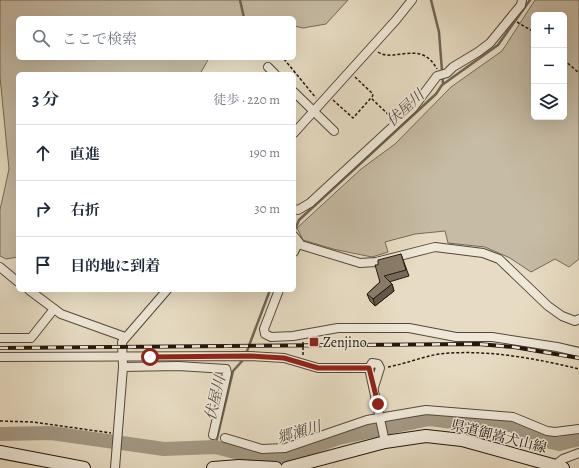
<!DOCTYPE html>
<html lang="ja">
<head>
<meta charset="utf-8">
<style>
  :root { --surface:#fff; --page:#f2f2f3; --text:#1f2937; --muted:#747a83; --line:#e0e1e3 }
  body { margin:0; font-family:Alegreya,"Noto Serif JP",serif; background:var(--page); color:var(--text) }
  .controls { position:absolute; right:12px; top:12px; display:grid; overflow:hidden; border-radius:6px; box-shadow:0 4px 16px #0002 }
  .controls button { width:36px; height:36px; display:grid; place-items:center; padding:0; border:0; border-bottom:1px solid var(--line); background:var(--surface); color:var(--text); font:20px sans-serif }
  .stop { position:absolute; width:12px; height:12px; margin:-9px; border:3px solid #8f2418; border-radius:50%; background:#fff }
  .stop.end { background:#8f2418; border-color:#fff; box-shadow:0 1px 4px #0008 }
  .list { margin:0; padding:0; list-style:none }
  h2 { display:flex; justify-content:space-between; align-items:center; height:52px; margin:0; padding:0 16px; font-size:17px }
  h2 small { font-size:13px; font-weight:400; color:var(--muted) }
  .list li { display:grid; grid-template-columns:26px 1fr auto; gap:12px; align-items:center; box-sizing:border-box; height:56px; padding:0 16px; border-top:1px solid var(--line) }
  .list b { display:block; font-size:15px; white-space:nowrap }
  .list em { font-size:13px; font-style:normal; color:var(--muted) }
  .icon { flex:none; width:22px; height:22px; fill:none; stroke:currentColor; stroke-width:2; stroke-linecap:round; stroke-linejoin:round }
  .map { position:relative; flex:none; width:579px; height:468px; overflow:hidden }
  .search { position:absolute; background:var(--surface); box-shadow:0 4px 16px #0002; left:16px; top:16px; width:280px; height:44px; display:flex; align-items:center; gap:10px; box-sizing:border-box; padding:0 14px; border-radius:6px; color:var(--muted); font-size:15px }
  .panel { position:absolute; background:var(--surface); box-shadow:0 4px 16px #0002; left:16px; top:72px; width:280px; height:220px; border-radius:6px }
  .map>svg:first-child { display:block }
</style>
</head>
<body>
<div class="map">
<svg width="579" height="468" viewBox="0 0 579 468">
  <rect width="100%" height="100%" fill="#e7dcc3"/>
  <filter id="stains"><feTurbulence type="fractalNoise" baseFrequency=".005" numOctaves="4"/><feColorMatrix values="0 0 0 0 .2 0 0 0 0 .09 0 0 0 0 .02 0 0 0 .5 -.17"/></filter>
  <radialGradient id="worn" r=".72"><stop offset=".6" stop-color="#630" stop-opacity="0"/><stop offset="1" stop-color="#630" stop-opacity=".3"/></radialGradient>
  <g fill="#c6bba4" stroke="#746959" fill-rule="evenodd">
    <polygon points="0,0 348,0 326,24 303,28 294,26 294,18 18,18 18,58 209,58 200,74 18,74 18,257 6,259 0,256 0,210 9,169 0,77"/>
    <path d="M535 0H579V259L569 267 555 259 531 272 510 258 485 247 448 243 445 231 415 234 385 242 388 252 372 257 333 249 303 240 297 228 361 169 395 144 451 87 502 51ZM534 15H564V117H534Z"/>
  </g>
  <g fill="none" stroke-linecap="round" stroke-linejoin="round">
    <g stroke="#706555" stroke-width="2.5">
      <polyline points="240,0 244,18"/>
      <polyline points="431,0 439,32 443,84"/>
      <polyline points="294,232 299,220 436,94 442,85 498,45 530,0"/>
      <polyline points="215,447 233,371 244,359 270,290"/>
    </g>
    <polyline stroke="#a49985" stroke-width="14" points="0,434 51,433 164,449 215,447 260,458 290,455 339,438 429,419 478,425 511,425 541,440 559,444 579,439"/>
    <defs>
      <g id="street">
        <polyline points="268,67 275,74"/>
        <polyline points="294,92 334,131"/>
        <polyline points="294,133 396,20 412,0"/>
        <polyline points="294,209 298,210 310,203 413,108 437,76 447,73 453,67 478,52 490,43 521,5 522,0"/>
        <polyline points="294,236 301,245 360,263 376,262 435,247 483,253 499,259 548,306 562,316 575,321 579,319"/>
        <polyline points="294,252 298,243"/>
        <polyline points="0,267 18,282"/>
        <polyline points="29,290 61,314 125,337"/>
        <polyline points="279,290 264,329 265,334 271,337 293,336 338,328 409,328 456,337 492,337 557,347 579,352"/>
        <polyline points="0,338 31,338 54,309"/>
        <polyline points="0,357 250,356 284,358 318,368 369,368"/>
        <polyline points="123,367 178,366 226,369 227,373 213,435"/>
        <polyline points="374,387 380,368 378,364 372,363 369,368 385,442"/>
        <polyline points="225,438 262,449 285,448 367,420 426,410 513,417 547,431 555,432 579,429"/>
        <polyline points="554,466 563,459 579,453"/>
        <polyline points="115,468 123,367 122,342 167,290"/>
      </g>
      <g id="secondary">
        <polyline points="0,452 84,468"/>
        <polyline points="213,468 239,466 276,468"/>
        <polyline points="287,468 385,442 426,436 462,440 563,468"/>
      </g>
    </defs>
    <use href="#street" stroke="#54483b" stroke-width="10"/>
    <use href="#secondary" stroke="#23170e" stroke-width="14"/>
    <g stroke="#23170e" stroke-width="1.5" stroke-dasharray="3 2" stroke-linecap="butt">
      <polyline points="517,22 534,32"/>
      <path d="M378 52C394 63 421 39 437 69"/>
      <polyline points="284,59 316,98"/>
      <polyline points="564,60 579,73"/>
      <polyline points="355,77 373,94 372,98"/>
      <polyline points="333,100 353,118 371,98 392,118"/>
      <polyline points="303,342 303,356"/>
      <path d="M388 367C405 364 421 357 439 354 485 349 534 358 579 369"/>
      <polyline points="0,421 33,422 111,433"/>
    </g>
    <use href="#street" stroke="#efe8d8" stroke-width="8"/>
    <use href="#secondary" stroke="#efe8d8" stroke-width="12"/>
    <defs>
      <polyline id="rail" points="0,348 478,344 514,347 579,358"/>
    </defs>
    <use href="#rail" stroke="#23170e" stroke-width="4"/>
    <use href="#rail" stroke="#efe8d8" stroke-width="2.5" stroke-dasharray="8" stroke-linecap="butt"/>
  </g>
  <polygon fill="#766c5d" stroke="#23170e" points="401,254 409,276 389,282 392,284 394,291 375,306 370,301 367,294 380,282 378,265"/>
  <polygon fill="#60584c" stroke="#23170e" points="392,284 394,291 375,306 373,299"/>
  <polygon fill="#897d6c" stroke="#23170e" points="401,254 406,270 384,276 392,284 373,299 367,294 380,282 375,265 378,265 378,260"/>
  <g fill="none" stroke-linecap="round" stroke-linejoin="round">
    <polyline stroke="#8f2418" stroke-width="5" points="150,357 250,356 284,358 318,368 369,368 378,404"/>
  </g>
  <rect fill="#8f2418" stroke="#efe8d8" stroke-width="1.5" x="309" y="337" width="10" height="10" rx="2"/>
  <g text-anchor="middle" stroke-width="3" stroke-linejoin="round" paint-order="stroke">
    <g font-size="14" fill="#23170e" stroke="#efe8d8" text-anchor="start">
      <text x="323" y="347">Zenjino</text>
    </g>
    <g font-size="14" fill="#23170e" stroke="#efe8d8">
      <text transform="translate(499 436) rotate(14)" y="5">県道御嵩犬山線</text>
    </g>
    <g font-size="15" font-style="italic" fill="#574b3e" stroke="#efe8d8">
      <text transform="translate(405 108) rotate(-43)" y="5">伏屋川</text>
      <text transform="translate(215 398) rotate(-77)" y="5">伏屋川</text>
      <text transform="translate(299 432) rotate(-16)" y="5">郷瀬川</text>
    </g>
  </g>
  <rect width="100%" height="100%" filter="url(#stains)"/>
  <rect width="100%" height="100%" fill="url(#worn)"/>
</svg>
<div class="controls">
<button>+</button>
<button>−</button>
<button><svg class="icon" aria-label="layers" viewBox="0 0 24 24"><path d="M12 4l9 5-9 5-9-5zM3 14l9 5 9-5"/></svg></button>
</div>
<div class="stop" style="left:150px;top:357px"></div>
<div class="stop end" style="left:378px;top:404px"></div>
<div class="search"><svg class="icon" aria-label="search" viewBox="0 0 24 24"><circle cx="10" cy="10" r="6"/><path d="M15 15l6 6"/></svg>ここで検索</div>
<section class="panel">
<h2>3 分<small>徒歩 · 220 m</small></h2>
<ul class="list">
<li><svg class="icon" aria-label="ahead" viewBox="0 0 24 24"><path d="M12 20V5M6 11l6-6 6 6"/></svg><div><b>直進</b></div><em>190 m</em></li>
<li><svg class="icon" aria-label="right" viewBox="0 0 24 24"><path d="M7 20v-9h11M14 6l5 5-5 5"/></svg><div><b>右折</b></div><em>30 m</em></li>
<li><svg class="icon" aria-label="arrive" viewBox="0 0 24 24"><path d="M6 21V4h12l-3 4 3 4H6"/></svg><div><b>目的地に到着</b></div></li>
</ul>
</section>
</div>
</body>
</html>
